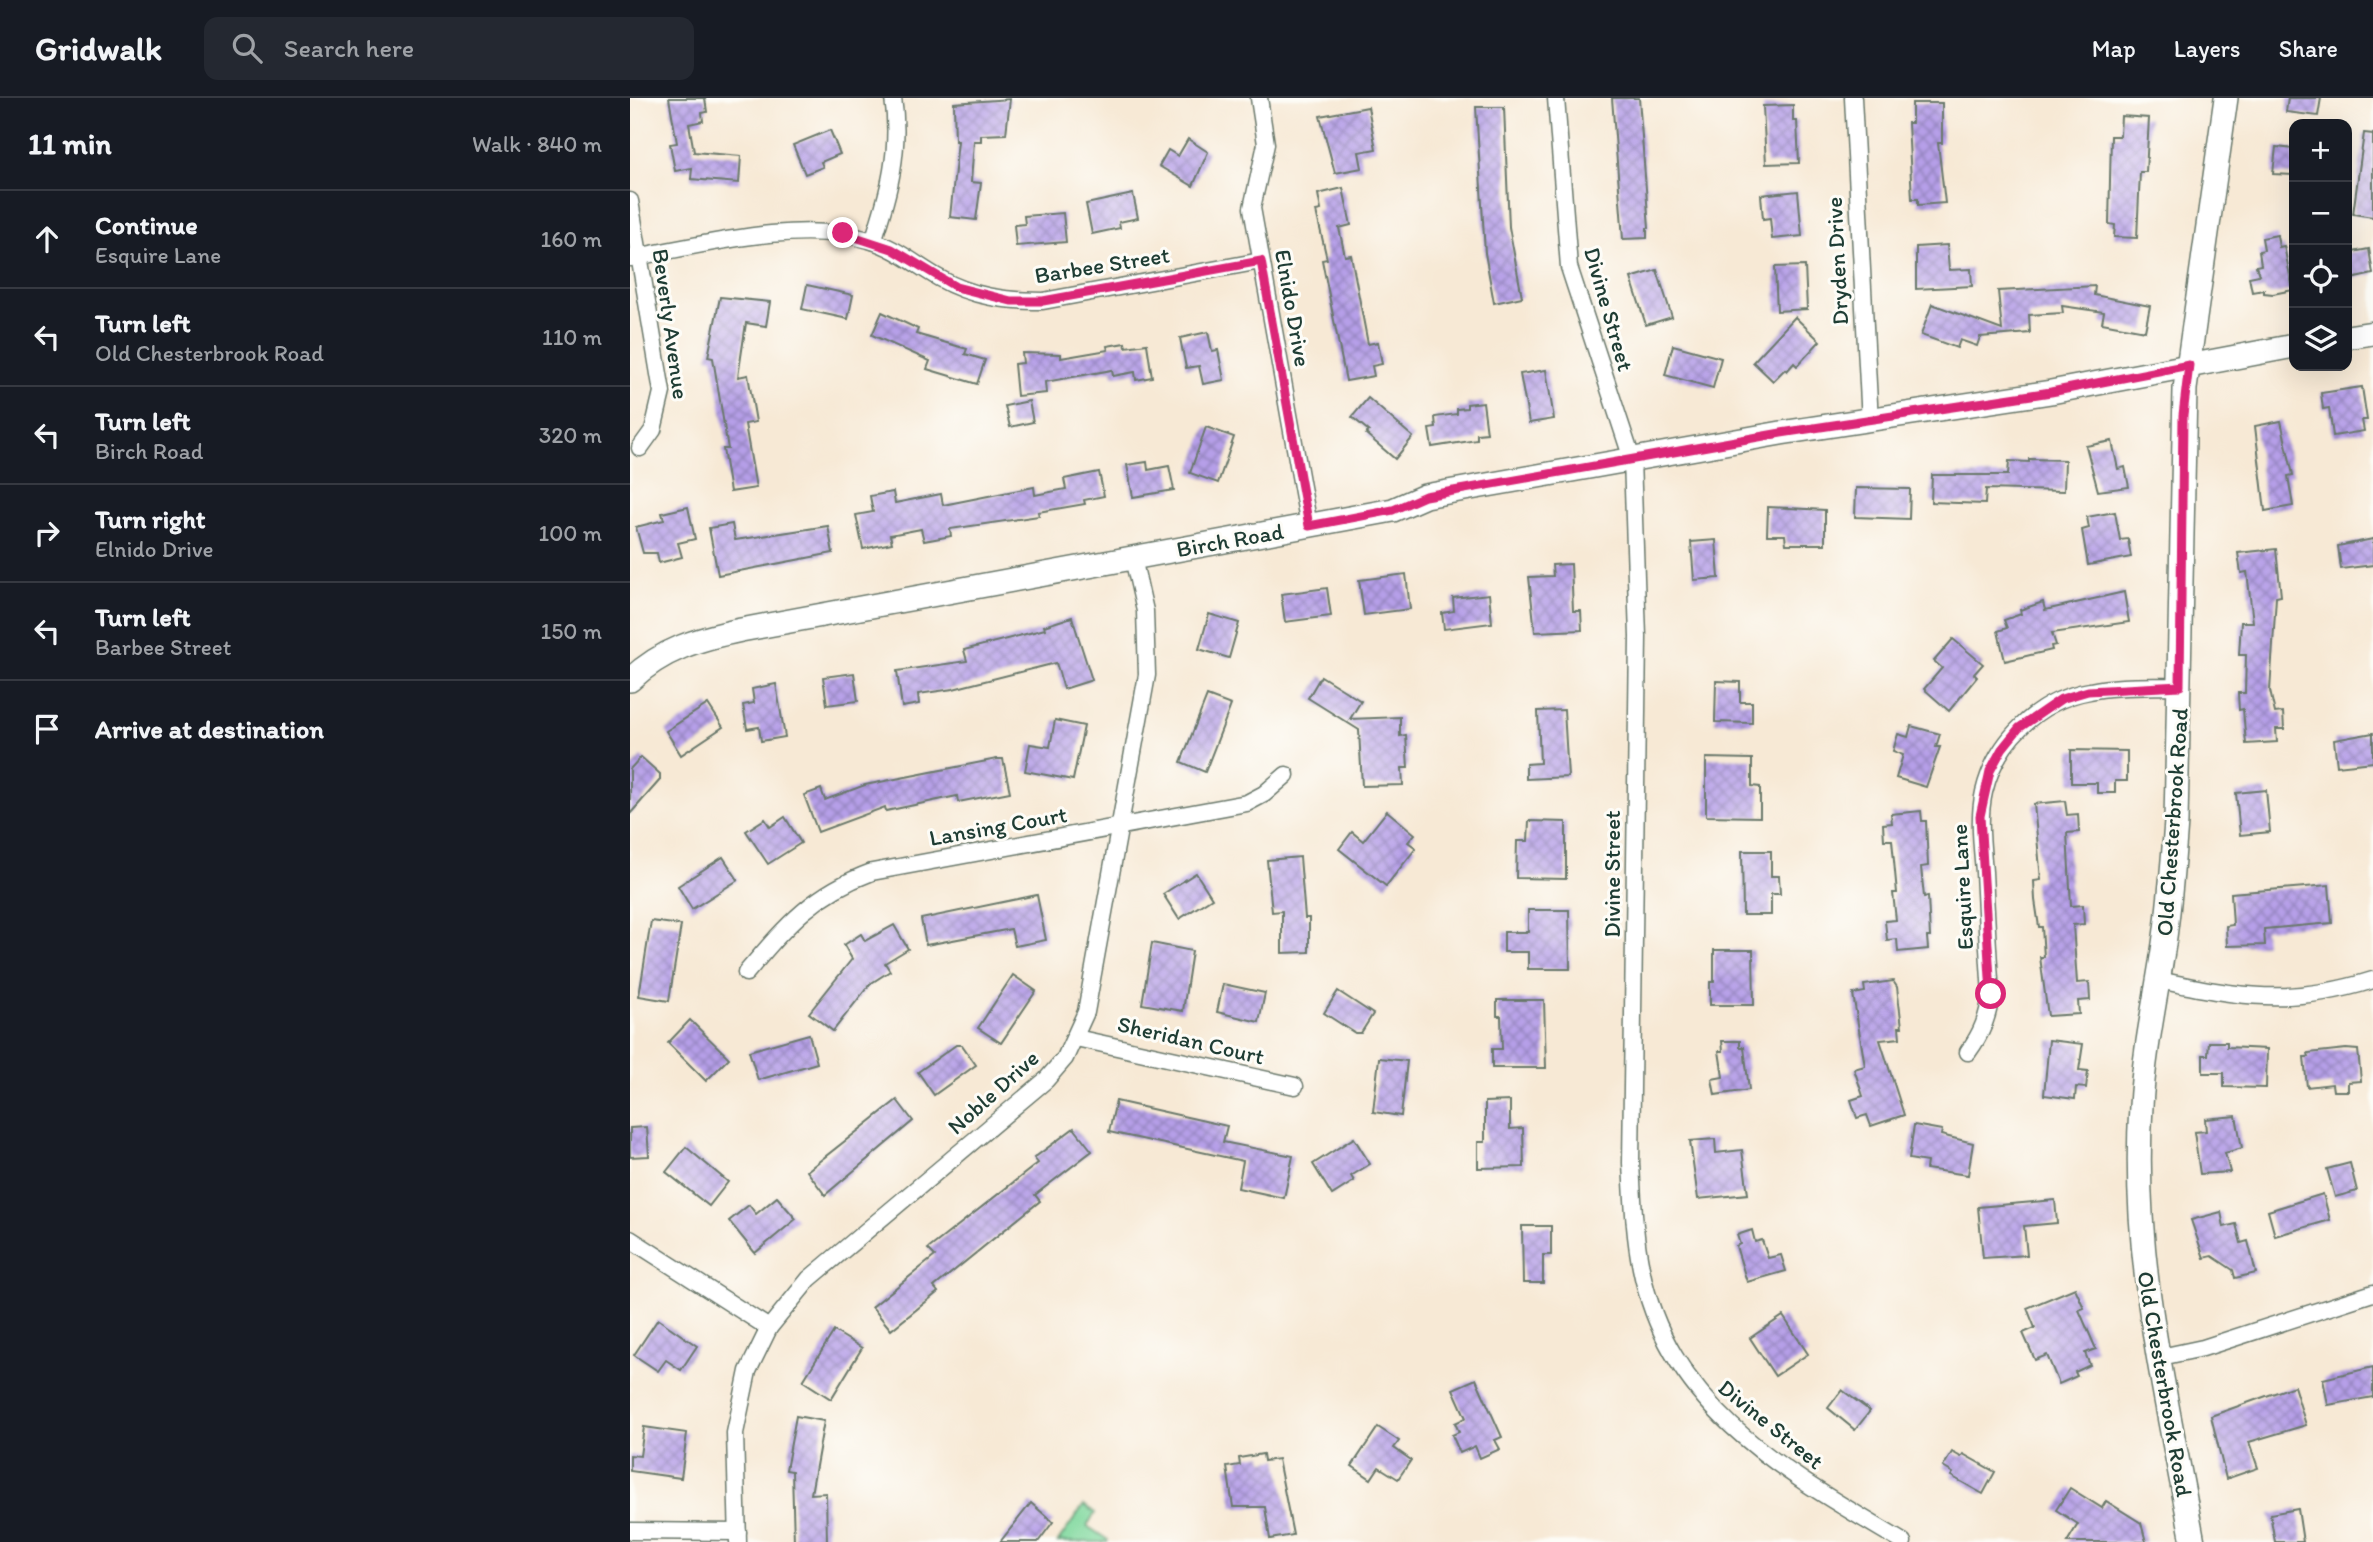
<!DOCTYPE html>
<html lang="en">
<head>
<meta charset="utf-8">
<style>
  :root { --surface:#171b24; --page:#242831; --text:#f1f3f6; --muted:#9ea1a6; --line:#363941 }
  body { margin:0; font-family:Itim,sans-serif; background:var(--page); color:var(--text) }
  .controls { position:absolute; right:21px; top:21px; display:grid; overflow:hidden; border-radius:14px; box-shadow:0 7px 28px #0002 }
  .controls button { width:63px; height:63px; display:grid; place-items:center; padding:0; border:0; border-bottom:2px solid var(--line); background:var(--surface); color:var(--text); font:35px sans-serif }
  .stop { position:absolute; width:21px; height:21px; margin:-16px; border:5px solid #db2777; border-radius:50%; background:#fff }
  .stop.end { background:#db2777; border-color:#fff; box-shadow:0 2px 7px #0008 }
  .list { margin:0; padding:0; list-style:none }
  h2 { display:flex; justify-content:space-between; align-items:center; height:91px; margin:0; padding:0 28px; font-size:30px }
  h2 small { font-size:23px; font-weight:400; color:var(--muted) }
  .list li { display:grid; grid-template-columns:46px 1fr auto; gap:21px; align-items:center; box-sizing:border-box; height:98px; padding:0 28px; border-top:2px solid var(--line) }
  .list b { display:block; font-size:26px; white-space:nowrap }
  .list p { margin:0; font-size:23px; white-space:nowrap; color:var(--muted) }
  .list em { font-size:23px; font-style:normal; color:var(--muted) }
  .icon { flex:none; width:38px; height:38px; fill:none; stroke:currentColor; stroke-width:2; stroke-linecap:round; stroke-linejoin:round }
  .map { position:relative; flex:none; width:1743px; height:1444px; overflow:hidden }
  header { display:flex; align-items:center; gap:42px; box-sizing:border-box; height:98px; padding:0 35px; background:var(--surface); border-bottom:2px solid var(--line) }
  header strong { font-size:33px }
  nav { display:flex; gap:38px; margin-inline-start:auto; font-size:24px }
  .search { width:490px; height:63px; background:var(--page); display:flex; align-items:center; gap:18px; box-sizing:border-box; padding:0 24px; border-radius:14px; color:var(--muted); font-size:26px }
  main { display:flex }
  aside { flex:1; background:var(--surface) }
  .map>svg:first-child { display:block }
</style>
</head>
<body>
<header>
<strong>Gridwalk</strong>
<div class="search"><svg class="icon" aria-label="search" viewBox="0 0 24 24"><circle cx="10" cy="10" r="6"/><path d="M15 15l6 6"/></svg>Search here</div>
<nav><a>Map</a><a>Layers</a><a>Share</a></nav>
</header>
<main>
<aside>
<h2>11 min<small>Walk · 840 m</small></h2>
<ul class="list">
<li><svg class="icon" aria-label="ahead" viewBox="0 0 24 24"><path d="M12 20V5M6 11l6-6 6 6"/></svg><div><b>Continue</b><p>Esquire Lane</p></div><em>160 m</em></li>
<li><svg class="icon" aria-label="left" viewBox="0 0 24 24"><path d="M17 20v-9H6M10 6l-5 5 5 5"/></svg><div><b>Turn left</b><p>Old Chesterbrook Road</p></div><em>110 m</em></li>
<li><svg class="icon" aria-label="left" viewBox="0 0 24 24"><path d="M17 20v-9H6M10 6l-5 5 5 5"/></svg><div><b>Turn left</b><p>Birch Road</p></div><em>320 m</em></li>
<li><svg class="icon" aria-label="right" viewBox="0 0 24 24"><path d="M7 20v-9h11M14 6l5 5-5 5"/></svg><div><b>Turn right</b><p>Elnido Drive</p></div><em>100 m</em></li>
<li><svg class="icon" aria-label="left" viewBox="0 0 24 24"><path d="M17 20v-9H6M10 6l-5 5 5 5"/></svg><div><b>Turn left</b><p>Barbee Street</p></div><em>150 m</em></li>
<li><svg class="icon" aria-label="arrive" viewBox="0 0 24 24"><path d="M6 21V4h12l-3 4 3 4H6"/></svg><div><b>Arrive at destination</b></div></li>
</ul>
</aside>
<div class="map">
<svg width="1743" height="1444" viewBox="0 0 1743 1444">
  <defs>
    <pattern id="building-cross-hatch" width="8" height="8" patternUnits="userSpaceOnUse" patternTransform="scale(1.75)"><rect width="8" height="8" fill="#b69fe8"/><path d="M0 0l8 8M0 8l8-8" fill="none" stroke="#9383bd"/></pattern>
  </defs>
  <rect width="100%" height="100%" fill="#fdfcf7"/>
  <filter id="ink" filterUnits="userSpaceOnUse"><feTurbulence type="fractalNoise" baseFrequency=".0143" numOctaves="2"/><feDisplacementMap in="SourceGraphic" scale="14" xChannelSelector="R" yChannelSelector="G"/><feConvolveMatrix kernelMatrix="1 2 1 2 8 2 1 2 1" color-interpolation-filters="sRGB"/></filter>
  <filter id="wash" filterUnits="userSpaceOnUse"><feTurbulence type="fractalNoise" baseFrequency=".00686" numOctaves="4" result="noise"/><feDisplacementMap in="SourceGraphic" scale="28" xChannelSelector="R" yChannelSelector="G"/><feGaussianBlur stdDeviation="1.57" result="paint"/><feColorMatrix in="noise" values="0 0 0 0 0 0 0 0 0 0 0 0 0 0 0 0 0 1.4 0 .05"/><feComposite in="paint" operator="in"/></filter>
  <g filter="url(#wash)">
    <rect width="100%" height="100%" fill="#f7e9d5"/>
    <polygon fill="#7fd89d" stroke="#4f8a68" stroke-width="2" points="454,1407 465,1415 457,1428 478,1442 477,1444 428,1444"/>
    <g id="blocks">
      <g fill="url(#building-cross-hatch)">
        <polygon points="39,0 75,0 77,14 72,15 73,23 59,26 64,54 111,58 109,85 61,81 62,70 45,73 40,46 47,45"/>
        <polygon points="982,0 1009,0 1019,130 1017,130 1017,140 993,141"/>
        <polygon points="1658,0 1691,0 1688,18 1656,14"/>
        <polygon points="380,1 376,36 351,37 351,43 344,43 341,84 351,85 346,122 320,119 328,43 325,43 324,5"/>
        <polygon points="1282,5 1312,5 1312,45 1308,45 1315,105 1288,107 1288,101 1282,101 1278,25 1282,25"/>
        <polygon points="1163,7 1163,23 1167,23 1169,65 1136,66 1133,8"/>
        <polygon points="738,9 746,51 729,54 732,70 705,75 690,18"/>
        <polygon points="846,9 874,9 879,129 892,199 864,205 855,155"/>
        <polygon points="1491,18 1519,20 1516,74 1510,74 1507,140 1484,139 1485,127 1479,126 1481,38 1490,38"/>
        <polygon points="200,32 210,56 191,64 193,69 175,76 163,47"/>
        <polygon points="1734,35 1743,36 1743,119 1723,116"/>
        <polygon points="558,41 578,54 563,88 529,68 538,52 548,58"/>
        <polygon points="1646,49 1664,51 1664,77 1643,76"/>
        <polygon points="713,90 721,127 709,130 715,158 721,157 738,246 748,244 752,266 742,268 744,278 716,283 692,162 697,161 686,113 691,112 688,96"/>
        <polygon points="1168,93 1172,138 1142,141 1140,120 1133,121 1131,97"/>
        <polygon points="503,96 508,120 489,124 490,130 462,136 456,106"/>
        <polygon points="433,115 436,144 386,148 384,127 395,126 394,118"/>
        <polygon points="1647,137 1649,149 1654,148 1663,192 1643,196 1634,195 1634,192 1622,194 1619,179 1629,177 1626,168 1631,167 1629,153 1634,152 1632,140"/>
        <polygon points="1317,147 1319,172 1341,171 1342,188 1286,191 1286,149"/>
        <polygon points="1739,151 1743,176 1717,182 1717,155"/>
        <polygon points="1175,168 1177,211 1147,213 1145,169"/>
        <polygon points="1027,172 1042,219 1016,227 1001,180"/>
        <polygon points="177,187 223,197 218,221 172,211"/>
        <polygon points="1465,188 1464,197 1520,208 1515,233 1472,225 1474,214 1432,208 1433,215 1399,217 1400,235 1350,239 1347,248 1330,242 1327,250 1291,237 1302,206 1372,232 1368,193"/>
        <polygon points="90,199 140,204 136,228 116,225 108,279 118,277 126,324 115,326 126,390 100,394 93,351 98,351 83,260 78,259"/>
        <polygon points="252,214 288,231 286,236 337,251 335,256 355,262 347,286 297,271 300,263 242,237"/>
        <polygon points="1165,219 1190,243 1167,268 1164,265 1157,273 1155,271 1143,283 1123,264"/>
        <polygon points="578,234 582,253 588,252 594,282 573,286 569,268 556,270 550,240"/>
        <polygon points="495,245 496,249 517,246 522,279 506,282 505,274 483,278 482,272 415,284 416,295 387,298 384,266 393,265 392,255 431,256 431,260 478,252 477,248"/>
        <polygon points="1043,247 1091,260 1083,290 1035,277"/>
        <polygon points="916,272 924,321 899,325 890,276"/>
        <polygon points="1732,289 1737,322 1732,322 1734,333 1703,338 1699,310 1693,311 1691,295"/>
        <polygon points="738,300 783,339 765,361 736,336 739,333 722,319"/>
        <polygon points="399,303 403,324 380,329 375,308"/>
        <polygon points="853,304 857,335 847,336 847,342 802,349 799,331 806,330 805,319 827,316 827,311 837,310 837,306"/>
        <polygon points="1651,323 1663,377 1658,378 1663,408 1635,413 1625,328"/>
        <polygon points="576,329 604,339 588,385 560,375"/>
        <polygon points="1482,343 1488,371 1495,369 1499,389 1468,393 1456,348"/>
        <polygon points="1399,361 1435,362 1434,393 1356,391 1355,406 1301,404 1302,377 1378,377 1379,363 1399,364"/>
        <polygon points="517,364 518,372 539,368 544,392 503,399 497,367"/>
        <polygon points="469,374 474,398 454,402 455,406 408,414 409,418 320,431 321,438 294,443 291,431 260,437 262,445 233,451 226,417 243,414 240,398 263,394 265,405 311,396 313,407 404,389 405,397 436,391 434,381"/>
        <polygon points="1226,390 1280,391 1279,421 1225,419"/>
        <polygon points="58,409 65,441 48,445 52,459 29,465 27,455 13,455 6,429 34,422 32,415"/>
        <polygon points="1138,409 1195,412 1195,446 1156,446 1155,437 1137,437"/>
        <polygon points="1485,414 1490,442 1498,441 1501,459 1458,467 1452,432 1459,430 1457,419"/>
        <polygon points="102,426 105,442 198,428 203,455 88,477 79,430"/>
        <polygon points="1743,441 1743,467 1711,471 1708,448"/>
        <polygon points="1086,442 1089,480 1064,482 1061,444"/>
        <polygon points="1646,451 1651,498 1646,499 1640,593 1645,615 1653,614 1654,631 1646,631 1647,644 1616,646 1613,611 1609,612 1608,595 1615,595 1616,557 1609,557 1611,524 1623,524 1617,474 1611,475 1608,455"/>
        <polygon points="941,466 943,513 951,513 952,532 905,534 899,479 923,478 922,467"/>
        <polygon points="776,476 780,511 734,517 729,482"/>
        <polygon points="697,490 701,518 655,524 651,496"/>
        <polygon points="1494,494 1499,524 1422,535 1426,547 1421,548 1422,552 1375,563 1368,533 1377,530 1374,522 1391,516 1390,512 1413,504 1415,512"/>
        <polygon points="859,496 862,525 814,531 812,515 824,513 823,500"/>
        <polygon points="579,516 609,525 599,560 569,551"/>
        <polygon points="442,519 462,582 434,591 426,565 323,591 288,596 289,606 272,609 267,573 337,563 334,552 415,531 414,528"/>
        <polygon points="1323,541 1353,566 1344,576 1347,579 1319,613 1294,591 1312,570 1304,563"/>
        <polygon points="224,575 228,603 197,607 193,579"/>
        <polygon points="691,578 731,603 720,621 770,619 770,638 776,637 778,670 772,670 773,687 732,688 729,632 678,600"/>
        <polygon points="1086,583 1110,584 1110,604 1122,604 1122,625 1085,624"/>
        <polygon points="146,586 155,639 131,643 129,629 117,631 113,607 124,605 122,591"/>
        <polygon points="577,598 601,607 575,674 551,664"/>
        <polygon points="78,606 93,629 51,657 36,633"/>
        <polygon points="934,612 938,679 896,681 896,666 910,665 908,613"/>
        <polygon points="425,622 454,628 443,682 395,673 400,646 420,649"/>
        <polygon points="1281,628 1310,636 1306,649 1310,649 1296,689 1266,680 1273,657 1263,653 1268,636 1278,639"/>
        <polygon points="1743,635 1743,664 1707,668 1704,642"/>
        <polygon points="1441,652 1497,653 1497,683 1485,683 1485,695 1467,695 1467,685 1441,685"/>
        <polygon points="11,659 30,676 30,682 0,716 0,671"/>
        <polygon points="1076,660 1122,661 1122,688 1130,689 1130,719 1076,718"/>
        <polygon points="367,661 373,661 380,694 328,704 327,698 256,713 255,709 188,734 174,697 191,691 195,702 235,687"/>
        <polygon points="1636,692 1640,734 1610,737 1606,695"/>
        <polygon points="1435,703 1437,717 1448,716 1449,734 1437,735 1441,808 1453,807 1454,826 1443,827 1447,885 1459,884 1460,902 1448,903 1449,916 1418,918 1410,859 1414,859 1412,829 1409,829 1405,802 1404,783 1411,782 1404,706"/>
        <polygon points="757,713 785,736 778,744 786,750 756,788 709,751 722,734 733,743"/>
        <polygon points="1291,713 1292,723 1296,723 1298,768 1291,769 1294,799 1298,798 1300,839 1297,839 1298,851 1268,854 1267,841 1257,842 1255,823 1266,822 1263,795 1267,795 1262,742 1254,742 1253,726 1262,725 1261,716"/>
        <polygon points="155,719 171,745 138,766 116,733 135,721 140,729"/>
        <polygon points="899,723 936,724 936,781 886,780 887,743 898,743"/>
        <polygon points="1112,753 1141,753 1141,778 1149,778 1150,796 1141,796 1141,817 1113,817"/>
        <polygon points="93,759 108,782 62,811 48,788"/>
        <polygon points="670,759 675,820 679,820 679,854 652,855 652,813 642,814 637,762"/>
        <polygon points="566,775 582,800 549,821 533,796"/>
        <polygon points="1699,787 1702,825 1634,831 1635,847 1597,848 1596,828 1603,827 1601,795"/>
        <polygon points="407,797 416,842 385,848 381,831 296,847 291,821"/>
        <polygon points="898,812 939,812 940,871 898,871 898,854 874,854 874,834 898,834"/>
        <polygon points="21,823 51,827 39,903 9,898"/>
        <polygon points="264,827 278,851 255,865 260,873 240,886 203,933 179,915 222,861 214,847 231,836 235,843"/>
        <polygon points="522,845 562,853 553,913 512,906"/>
        <polygon points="1084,852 1123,852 1124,907 1080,907 1080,884 1084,884"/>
        <polygon points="383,877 406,893 371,945 348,930"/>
        <polygon points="1263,883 1267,889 1272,929 1269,929 1270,940 1250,942 1274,1017 1241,1028 1237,1017 1227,1020 1221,1002 1233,998 1224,971 1235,968 1223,896 1235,894 1234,887"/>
        <polygon points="593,886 635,895 629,924 587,914"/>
        <polygon points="708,893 743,916 731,935 725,935 694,915"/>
        <polygon points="867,902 914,902 916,970 862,970 862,951 872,951 871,918 867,918"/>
        <polygon points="60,922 99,960 76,983 38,945"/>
        <polygon points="179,936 187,965 128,982 119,953"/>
        <polygon points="1419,942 1453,946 1449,972 1458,973 1456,990 1446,989 1445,1001 1414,997"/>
        <polygon points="1092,943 1110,943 1110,949 1114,949 1119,992 1085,997 1082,981 1093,979 1089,953 1093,953"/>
        <polygon points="1579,944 1597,944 1597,949 1637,951 1636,990 1594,989 1594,975 1573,975 1573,957 1578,957"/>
        <polygon points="326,947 332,947 346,967 304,997 288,974"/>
        <polygon points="1716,951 1728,952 1731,983 1718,984 1718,993 1703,993 1702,986 1677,989 1674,959 1679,959 1678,955"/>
        <polygon points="749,960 777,963 771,1018 743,1014"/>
        <polygon points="267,1002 283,1023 195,1097 177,1073"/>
        <polygon points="486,1003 597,1028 593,1044 663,1058 654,1100 608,1090 613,1063 479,1034"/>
        <polygon points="880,1003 880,1031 893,1030 894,1069 848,1070 848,1044 855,1044 855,1004"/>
        <polygon points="1606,1018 1612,1050 1595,1055 1600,1074 1570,1076 1564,1034 1576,1033 1575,1021"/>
        <polygon points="1284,1027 1312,1032 1311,1037 1343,1045 1338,1077 1296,1071 1297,1064 1279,1061"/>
        <polygon points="17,1029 19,1058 0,1059 0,1030"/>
        <polygon points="444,1030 462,1053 405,1097 410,1103 304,1189 308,1194 261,1232 242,1209 305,1158 298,1151 408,1065 404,1060"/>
        <polygon points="724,1040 740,1066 721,1078 724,1083 702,1097 683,1066"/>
        <polygon points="1085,1041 1086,1055 1112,1052 1118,1096 1068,1101 1060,1043"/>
        <polygon points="56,1049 98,1084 79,1108 36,1074"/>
        <polygon points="1720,1065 1727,1093 1705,1099 1697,1071"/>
        <polygon points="1693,1096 1700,1122 1645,1138 1638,1113"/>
        <polygon points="147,1099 166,1121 125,1155 99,1123 119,1107 126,1116"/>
        <polygon points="1425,1102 1427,1125 1394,1128 1397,1157 1353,1160 1348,1109"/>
        <polygon points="1591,1114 1594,1129 1606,1126 1611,1145 1618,1143 1626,1175 1605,1180 1603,1172 1582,1158 1574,1160 1561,1122"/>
        <polygon points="892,1128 921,1128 921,1157 913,1157 913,1185 893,1185"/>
        <polygon points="1122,1132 1125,1144 1132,1142 1138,1160 1151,1157 1156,1173 1117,1184 1106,1148 1110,1146 1107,1137"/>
        <polygon points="1445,1190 1454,1210 1449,1212 1466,1251 1455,1255 1460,1267 1445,1274 1447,1278 1429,1286 1417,1257 1405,1262 1393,1235 1405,1230 1397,1210"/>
        <polygon points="1153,1218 1178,1256 1145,1278 1120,1240"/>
        <polygon points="28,1221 67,1248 51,1272 36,1262 28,1273 4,1257"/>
        <polygon points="204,1233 232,1250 201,1301 173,1283"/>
        <polygon points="1743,1269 1743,1299 1698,1307 1693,1281"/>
        <polygon points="846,1281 872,1339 865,1342 870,1351 850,1360 845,1348 830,1355 822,1337 829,1334 825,1325 836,1320 823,1291"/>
        <polygon points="1664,1288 1676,1327 1619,1344 1628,1370 1596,1381 1581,1318"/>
        <polygon points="1212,1292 1240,1313 1225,1332 1198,1310"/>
        <polygon points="166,1318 194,1323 181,1396 196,1395 197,1444 164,1444 162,1373 156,1372"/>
        <polygon points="14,1329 57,1335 51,1380 0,1373 0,1357 10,1358"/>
        <polygon points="748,1329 769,1343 764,1350 781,1362 768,1381 749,1369 741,1381 722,1368"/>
        <polygon points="1322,1354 1331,1359 1333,1356 1365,1374 1353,1396 1321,1378 1323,1375 1313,1369"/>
        <polygon points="633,1356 634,1363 648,1361 663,1437 640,1441 635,1409 603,1409 597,1369 610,1367 609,1360"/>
        <polygon points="1440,1390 1472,1410 1476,1403 1511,1425 1516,1444 1437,1444 1448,1426 1426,1412"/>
        <polygon points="401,1405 423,1424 408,1444 370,1444"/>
        <polygon points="1668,1411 1673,1444 1645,1444 1640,1416"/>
      </g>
    </g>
  </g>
  <g filter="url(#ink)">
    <use href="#blocks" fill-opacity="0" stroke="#6b796c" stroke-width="2"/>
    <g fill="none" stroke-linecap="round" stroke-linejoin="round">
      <defs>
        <g id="street">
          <polyline points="629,0 636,46 622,110 679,428"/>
          <path d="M926 0 939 169 1002 361 1008 539 1001 1065C1003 1100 1004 1136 1011 1170 1039 1313 1159 1376 1273 1444"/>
          <polyline points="1223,0 1240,324"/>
          <polyline points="0,103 32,294 23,332 10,350"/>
          <path d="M243 143C259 95 271 51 263 0"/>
          <path d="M0 160C73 147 168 121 239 142 265 149 286 167 309 180 342 199 376 203 413 203L631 163"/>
          <path d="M116 875C156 828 182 796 242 774L617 705 634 696 656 677"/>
          <path d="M1528 882C1610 899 1660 908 1743 882"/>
          <polyline points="446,940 665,988"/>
          <path d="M1338 954C1352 935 1358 919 1361 896 1358 856 1356 815 1354 774 1352 748 1348 720 1354 694 1366 643 1408 602 1460 593 1489 587 1520 589 1550 588"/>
          <polyline points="0,1141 139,1230"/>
          <polyline points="1526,1260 1573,1250 1743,1195"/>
          <polyline points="0,1433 108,1434"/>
          <polyline points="108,1444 105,1335 118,1273 139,1230 179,1181 416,982 435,960 456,914 517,577 515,513 503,460"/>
        </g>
        <g id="secondary">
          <polyline points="1717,239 1743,235"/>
          <path d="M0 582C33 551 68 541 111 532L763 412 795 398 1151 335 1421 294 1664 248"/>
          <path d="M1563 1444C1536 1295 1501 1162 1511 1008 1514 953 1526 900 1534 846 1540 805 1543 765 1546 724L1555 291 1596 0"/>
        </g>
      </defs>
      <use href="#street" stroke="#6b796c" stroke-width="19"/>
      <use href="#secondary" stroke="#6b796c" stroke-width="26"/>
      <use href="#street" stroke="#fff" stroke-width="16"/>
      <use href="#secondary" stroke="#fff" stroke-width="23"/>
    </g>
  </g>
  <g fill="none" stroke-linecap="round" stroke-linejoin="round" filter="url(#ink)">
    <polyline stroke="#db2777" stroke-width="9" points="213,135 262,151 326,189 381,203 413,203 631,163 679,428 763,412 795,398 1151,335 1421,294 1559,267 1553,317 1550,588 1458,593 1431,601 1389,630 1372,651 1360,673 1350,718 1361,896"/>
  </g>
  <g text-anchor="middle" stroke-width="6" stroke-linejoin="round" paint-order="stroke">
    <g font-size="23" fill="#1f3d34" stroke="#fdfcf7">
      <text transform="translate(1207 163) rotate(-93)" y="8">Dryden Drive</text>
      <text transform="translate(472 167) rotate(-9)" y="8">Barbee Street</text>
      <text transform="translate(663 210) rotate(80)" y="8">Elnido Drive</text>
      <text transform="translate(979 211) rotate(74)" y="8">Divine Street</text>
      <text transform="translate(41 226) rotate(82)" y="8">Beverly Avenue</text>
      <text transform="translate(600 442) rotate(-10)" y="8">Birch Road</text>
      <text transform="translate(1542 724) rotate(-86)" y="8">Old Chesterbrook Road</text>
      <text transform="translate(368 728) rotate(-10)" y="8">Lansing Court</text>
      <text transform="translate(982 776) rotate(-90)" y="8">Divine Street</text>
      <text transform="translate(1332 789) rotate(-93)" y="8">Esquire Lane</text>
      <text transform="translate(561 942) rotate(13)" y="8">Sheridan Court</text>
      <text transform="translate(363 994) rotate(-42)" y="8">Noble Drive</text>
      <text transform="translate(1535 1286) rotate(80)" y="8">Old Chesterbrook Road</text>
      <text transform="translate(1141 1326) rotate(39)" y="8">Divine Street</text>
    </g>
  </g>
</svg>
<div class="controls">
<button>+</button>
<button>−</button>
<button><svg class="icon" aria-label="locate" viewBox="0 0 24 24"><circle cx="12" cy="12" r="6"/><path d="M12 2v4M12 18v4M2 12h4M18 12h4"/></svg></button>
<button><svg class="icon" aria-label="layers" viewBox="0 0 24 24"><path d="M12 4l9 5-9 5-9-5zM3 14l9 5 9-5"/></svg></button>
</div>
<div class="stop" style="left:1361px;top:896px"></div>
<div class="stop end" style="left:213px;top:135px"></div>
</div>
</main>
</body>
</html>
